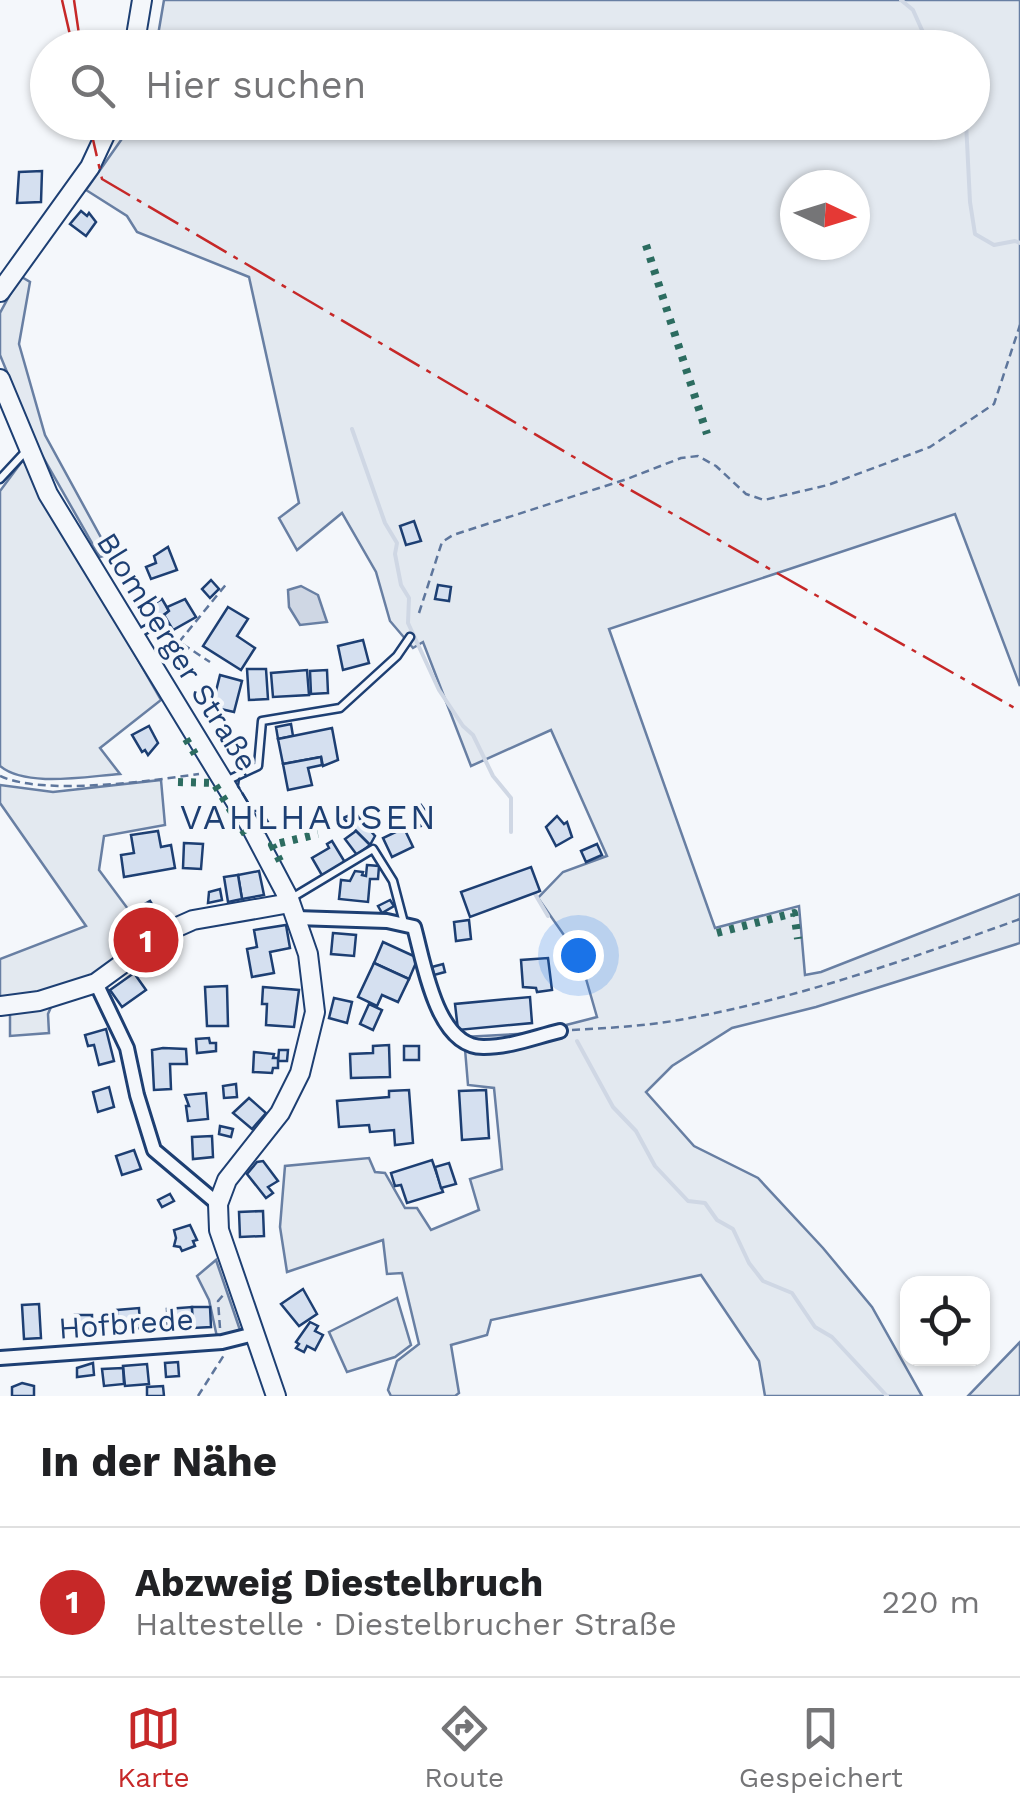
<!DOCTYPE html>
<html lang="de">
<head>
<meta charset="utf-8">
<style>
  :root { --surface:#fff; --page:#f6f6f6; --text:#202124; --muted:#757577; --line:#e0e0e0; --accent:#c62828 }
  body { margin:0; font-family:"Work Sans",sans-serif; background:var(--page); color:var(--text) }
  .controls { position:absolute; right:30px; bottom:30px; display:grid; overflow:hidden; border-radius:20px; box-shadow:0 2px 8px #0004 }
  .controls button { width:90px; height:90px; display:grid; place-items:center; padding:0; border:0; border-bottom:2px solid var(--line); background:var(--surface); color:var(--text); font:50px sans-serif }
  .compass { position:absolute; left:780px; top:170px; width:90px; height:90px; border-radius:50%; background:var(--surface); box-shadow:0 2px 8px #0004; rotate:94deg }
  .you { position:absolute; left:578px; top:955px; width:35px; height:35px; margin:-25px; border:8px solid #fff; border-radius:50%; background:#1a73e8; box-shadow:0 0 0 15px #1a73e833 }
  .badge { display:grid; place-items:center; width:65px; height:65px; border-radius:50%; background:var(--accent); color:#fff; font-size:32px; font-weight:700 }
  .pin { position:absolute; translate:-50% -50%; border:5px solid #fff; box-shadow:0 2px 10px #0006 }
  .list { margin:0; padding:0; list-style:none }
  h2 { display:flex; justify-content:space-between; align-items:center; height:130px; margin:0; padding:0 40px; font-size:42px }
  h2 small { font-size:32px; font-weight:400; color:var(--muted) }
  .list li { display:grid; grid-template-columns:65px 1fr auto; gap:30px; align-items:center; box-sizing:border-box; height:150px; padding:0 40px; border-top:2px solid var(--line) }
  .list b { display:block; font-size:38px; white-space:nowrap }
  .list p { margin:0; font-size:32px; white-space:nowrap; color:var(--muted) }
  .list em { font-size:32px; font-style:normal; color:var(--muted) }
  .icon { flex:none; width:55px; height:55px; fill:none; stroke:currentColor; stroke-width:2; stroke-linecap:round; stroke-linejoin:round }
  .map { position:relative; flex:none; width:1020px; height:1396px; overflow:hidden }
  .search { position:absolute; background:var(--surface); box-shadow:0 2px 8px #0004; left:30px; right:30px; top:30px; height:110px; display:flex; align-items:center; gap:25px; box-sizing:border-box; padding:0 35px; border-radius:55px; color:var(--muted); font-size:38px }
  .sheet { height:280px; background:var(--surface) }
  nav { display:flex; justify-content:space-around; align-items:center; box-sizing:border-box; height:140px; border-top:2px solid var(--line); background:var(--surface); font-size:28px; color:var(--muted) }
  nav a { display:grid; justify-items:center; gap:5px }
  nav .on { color:var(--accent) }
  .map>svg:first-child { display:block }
</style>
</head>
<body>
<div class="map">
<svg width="1020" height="1396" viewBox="0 0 1020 1396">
  <rect width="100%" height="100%" fill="#f4f7fb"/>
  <g fill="#e3e9f0" stroke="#687fa3" stroke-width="2.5" fill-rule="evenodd">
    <path d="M164 0H1020V686L955 514 609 629 715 928 799 906 805 975 821 972 1020 894V943L816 1007 732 1028 672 1066 646 1092 694 1146 758 1178 823 1248 872 1307 922 1396H765L759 1361 701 1275 491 1320 487 1335 451 1345 459 1393 455 1396H391L388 1390 397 1361 419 1344 402 1273 387 1274 383 1240 287 1272 280 1227 285 1166 369 1158 375 1172 385 1173 405 1208H417L431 1230 479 1210 470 1179 502 1169 494 1088 468 1085 464 1037 535 1033 597 1017 580 958 538 898 563 872 607 856 551 730 471 766 423 642 413 648 390 621 376 572 342 513 297 550 279 518 299 503 249 277 137 232 127 216 86 190 133 123 972 122V48L156 47ZM795 185H855V245H795Z"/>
    <polygon points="20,276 30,282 19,344 45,435 110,554 100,557 39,450 0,355 0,313"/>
    <path d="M23 460 161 700 100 748 120 774C88 776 26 788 0 766V491Z"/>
    <polygon points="161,780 165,825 104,836 99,870 148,936 89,980 36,996 0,998 0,959 86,926 0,803 0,785 53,792"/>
    <polygon points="51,1007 48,1014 49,1033 10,1036 10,1014"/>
    <polygon points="216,1260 240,1330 217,1337 209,1300 197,1276"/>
    <polygon points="397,1298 411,1345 395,1357 347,1372 329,1332"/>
    <polygon points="1020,1342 1020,1396 968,1396"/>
  </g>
  <polygon fill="#cfd7e4" stroke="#687fa3" stroke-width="2.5" points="301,586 318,595 327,622 300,625 289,607 288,590"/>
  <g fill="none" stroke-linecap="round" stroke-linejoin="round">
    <g stroke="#cfd7e4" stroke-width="4">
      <polyline points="901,0 913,10 930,48"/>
      <polyline points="966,122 970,202 975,234 994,245 1015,241 1020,243"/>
      <polyline points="352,429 385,523 397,543 395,554 401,585 409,598 408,623 439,690 463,726 473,735 493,776 511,798 511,832"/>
      <polyline points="535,894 548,916"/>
      <polyline points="577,1041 613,1107 636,1131 655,1166 688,1201 705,1203 717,1220 733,1229 749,1263 763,1281 792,1293 815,1327 832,1337 887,1396"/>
    </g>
  </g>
  <g fill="#d5e0f0" stroke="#1d3f73" stroke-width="2.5">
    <polygon points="42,171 41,202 17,203 19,172"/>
    <polygon points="81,211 87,216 89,213 96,222 86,236 70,224"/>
    <polygon points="414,521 421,541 406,545 400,526"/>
    <polygon points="168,547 177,570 151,579 146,567 156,563 154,556"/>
    <polygon points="211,580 219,589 210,598 202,589"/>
    <polygon points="438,585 451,587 449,601 435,599"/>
    <polygon points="162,599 169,611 159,618 152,605"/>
    <polygon points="185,599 196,617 173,630 164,615 169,611 167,607"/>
    <polygon points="228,607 248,619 237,636 255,648 241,670 203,646"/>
    <polygon points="363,640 369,663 343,670 338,646"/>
    <polygon points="247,669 266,669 268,699 249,700"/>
    <polygon points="307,670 309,695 273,697 271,673"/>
    <polygon points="327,670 328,693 311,694 310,671"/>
    <polygon points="220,675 242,681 234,712 212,707"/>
    <polygon points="291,724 293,736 278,739 276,727"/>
    <polygon points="149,726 158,743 148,755 145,750 142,752 132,735"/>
    <polygon points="332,728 338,760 323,766 321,757 283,764 278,739"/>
    <polygon points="321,757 322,765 308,768 312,785 288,790 283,764"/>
    <polygon points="421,805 431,819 421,826 412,811"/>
    <polygon points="355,813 375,836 370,845 343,818"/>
    <polygon points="557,816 564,824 567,822 572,837 556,846 546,827"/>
    <polygon points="404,828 413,847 392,857 383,838"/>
    <polygon points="158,831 161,847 171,845 175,868 124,877 121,855 134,853 131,835"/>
    <polygon points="356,831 370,845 357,855 345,839"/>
    <polygon points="332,841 346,864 323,877 312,858 329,848 327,844"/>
    <polygon points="184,843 203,844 201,869 183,868"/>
    <polygon points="597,844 602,855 586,862 581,851"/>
    <polygon points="367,865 379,866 378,879 370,879 368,902 339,899 341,880 350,881 355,871 363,872 362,875 366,876"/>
    <polygon points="531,867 540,891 470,917 461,892"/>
    <polygon points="259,871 264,895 242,899 238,875"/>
    <polygon points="238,875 242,899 228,902 224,877"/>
    <polygon points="220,889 222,900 208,903 209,892"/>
    <polygon points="390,900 394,906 382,913 378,906"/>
    <polygon points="150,901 159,915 147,922 138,908"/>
    <polygon points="469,920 471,939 456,941 454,922"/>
    <polygon points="286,925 290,948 270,952 274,973 252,977 247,949 257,947 254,930"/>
    <polygon points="333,933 356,935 354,956 331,954"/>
    <polygon points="383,942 418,958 409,979 374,963"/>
    <polygon points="548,958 552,990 537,992 536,988 523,987 521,960"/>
    <polygon points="374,963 409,979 398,1002 382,995 377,1006 358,997"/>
    <polygon points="443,964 445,972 434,975 432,967"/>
    <polygon points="134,973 146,990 122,1007 110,990"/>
    <polygon points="227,986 228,1026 207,1026 205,987"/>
    <polygon points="263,987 299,990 294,1027 266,1025 267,1004 262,1004"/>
    <polygon points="530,997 532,1023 458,1030 455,1004"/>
    <polygon points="334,998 352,1002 347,1023 329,1018"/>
    <polygon points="369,1004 382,1010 373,1030 360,1024"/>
    <polygon points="106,1029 114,1061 99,1065 94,1045 88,1046 85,1035"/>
    <polygon points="209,1038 210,1043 216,1043 216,1051 197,1053 196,1039"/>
    <polygon points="389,1045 390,1077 351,1078 350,1054 373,1053 373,1046"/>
    <rect x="404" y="1046" width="15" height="14"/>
    <polygon points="163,1048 186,1049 187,1064 170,1064 171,1089 154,1090 152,1050"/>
    <polygon points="279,1050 288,1050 287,1061 278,1061"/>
    <polygon points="254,1052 274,1054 273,1058 278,1058 278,1068 273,1068 272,1073 253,1072"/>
    <polygon points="236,1084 237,1097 224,1098 223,1086"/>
    <polygon points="109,1087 114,1107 98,1112 93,1092"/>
    <polygon points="409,1090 413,1143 395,1145 394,1130 370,1132 369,1125 339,1127 337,1101 389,1097 389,1091"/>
    <polygon points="486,1090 489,1138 462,1140 459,1091"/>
    <polygon points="206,1093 208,1119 188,1121 186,1106 189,1106 185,1095"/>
    <polygon points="249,1098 266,1113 252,1129 233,1113"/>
    <polygon points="220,1126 233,1129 231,1137 219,1134"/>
    <polygon points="212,1136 213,1157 193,1159 192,1137"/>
    <polygon points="134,1150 141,1169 122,1175 116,1156"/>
    <polygon points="432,1160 443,1192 407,1203 401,1185 395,1186 391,1173"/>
    <polygon points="263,1161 278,1181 268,1187 273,1193 266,1198 247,1174 257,1162"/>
    <polygon points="449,1163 456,1184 441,1188 435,1167"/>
    <polygon points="170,1194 174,1201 162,1207 158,1200"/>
    <polygon points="263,1211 264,1236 240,1237 239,1212"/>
    <polygon points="190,1225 197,1240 193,1241 195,1246 182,1251 180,1247 174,1246 176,1238 174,1230"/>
    <polygon points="303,1289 317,1314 299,1326 281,1304"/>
    <polygon points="39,1304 41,1338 24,1339 22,1305"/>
    <polygon points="192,1307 193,1328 168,1329 167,1309"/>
    <polygon points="192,1307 210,1307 211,1327 193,1328"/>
    <polygon points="139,1308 140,1328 117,1331 117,1310"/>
    <polygon points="75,1315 92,1315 92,1335 76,1336"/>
    <polygon points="310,1322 318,1326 315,1331 323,1335 315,1350 307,1346 304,1352 296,1348 299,1344 296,1342"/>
    <polygon points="178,1362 179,1376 166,1377 165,1363"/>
    <polygon points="93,1363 94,1375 77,1377 77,1368"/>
    <polygon points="147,1364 149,1384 125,1386 123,1366"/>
    <polygon points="123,1368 124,1384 104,1386 102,1369"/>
    <polygon points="22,1383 34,1386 34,1396 12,1396 12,1387"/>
    <polygon points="163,1386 164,1396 147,1396 147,1387"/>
  </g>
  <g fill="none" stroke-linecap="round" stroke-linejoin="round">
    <defs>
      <g id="lane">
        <polyline points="0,479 26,451"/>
        <polyline points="136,635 152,626"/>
        <polyline points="226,781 258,766 262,721 340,708 397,656 410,637"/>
        <polyline points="290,899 373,849 393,881 404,923"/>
      </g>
      <g id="street">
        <path d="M296 918 387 921 414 927C424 962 436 1048 484 1047 510 1047 535 1037 560 1031"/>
        <polyline points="96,983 127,1048 137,1095 154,1150 218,1204"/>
        <polyline points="0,1358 222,1342 254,1334"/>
      </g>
      <g id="secondary">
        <polyline points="134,48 142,0"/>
        <polyline points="0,292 90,167 111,122"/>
        <polyline points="0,379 48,494 250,825 289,899 308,954 315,1012 300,1073 280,1113 227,1180 218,1204 219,1230 276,1396"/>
        <polyline points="0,1006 39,1001 96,983 166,932 193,920 290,903"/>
      </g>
    </defs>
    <use href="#lane" stroke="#1d3f73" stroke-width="11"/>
    <use href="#street" stroke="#1d3f73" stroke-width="18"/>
    <use href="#secondary" stroke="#1d3f73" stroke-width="22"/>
    <g stroke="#5e769c" stroke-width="2.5" stroke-dasharray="8 5" stroke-linecap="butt">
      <polyline points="419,613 442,542 453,535 627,479 681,458 698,456 716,466 746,494 764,500 828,485 930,447 994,404 1020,325"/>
      <polyline points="161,630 210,662"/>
      <polyline points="179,642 228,582"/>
      <path d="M0 776C44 796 150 781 199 774"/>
      <path d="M572 1030C608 1028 644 1026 679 1020 797 999 909 959 1020 919"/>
      <polyline points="220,1328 218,1301 225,1293"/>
      <polyline points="198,1396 224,1355"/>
    </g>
    <use href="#lane" stroke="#f4f7fb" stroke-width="6"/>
    <use href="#street" stroke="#f4f7fb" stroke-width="12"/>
    <use href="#secondary" stroke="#f4f7fb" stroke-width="18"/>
    <g stroke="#2c6c60" stroke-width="8" stroke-dasharray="5 8" stroke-linecap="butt">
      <polyline points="646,245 707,434"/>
      <polyline points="186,739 195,754"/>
      <polyline points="178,782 214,783 249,840"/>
      <polyline points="280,861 272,845 318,834"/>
      <polyline points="717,933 794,913 798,939"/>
    </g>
    <polyline stroke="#1d3f73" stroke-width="2.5" stroke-dasharray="12 5" stroke-linecap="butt" points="241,766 246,776 239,779 238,786 253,811 261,811 268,822 263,829 265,833"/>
    <g stroke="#c62828" stroke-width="2.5" stroke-dasharray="35 8 5 8" stroke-linecap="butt">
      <polyline points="62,0 73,48"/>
      <polyline points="74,0 81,48"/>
      <polyline points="89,122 102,179 606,476 1020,711"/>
    </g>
  </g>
  <g text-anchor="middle" stroke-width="8" stroke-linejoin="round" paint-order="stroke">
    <g font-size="30" fill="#1d3f73" stroke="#f4f7fb">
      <text transform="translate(177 652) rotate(58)" y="10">Blomberger Straße</text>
      <text transform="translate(126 1324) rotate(-4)" y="10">Hofbrede</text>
    </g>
    <g font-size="35" letter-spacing="2.5" fill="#1d3f73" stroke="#f4f7fb">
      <text x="309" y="829">VAHLHAUSEN</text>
    </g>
  </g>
</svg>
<div class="controls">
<button><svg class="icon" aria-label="locate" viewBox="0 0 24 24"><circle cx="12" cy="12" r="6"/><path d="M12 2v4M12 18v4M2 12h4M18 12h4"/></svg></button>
</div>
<svg class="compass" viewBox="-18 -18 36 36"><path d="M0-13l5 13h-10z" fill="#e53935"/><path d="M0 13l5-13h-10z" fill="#757577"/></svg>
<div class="you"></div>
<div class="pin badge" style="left:146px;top:940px">1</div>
<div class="search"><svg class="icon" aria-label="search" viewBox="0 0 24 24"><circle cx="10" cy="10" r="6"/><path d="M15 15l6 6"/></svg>Hier suchen</div>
</div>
<section class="sheet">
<h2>In der Nähe<small></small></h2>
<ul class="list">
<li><span class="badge">1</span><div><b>Abzweig Diestelbruch</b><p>Haltestelle · Diestelbrucher Straße</p></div><em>220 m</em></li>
</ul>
</section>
<nav>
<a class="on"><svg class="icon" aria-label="map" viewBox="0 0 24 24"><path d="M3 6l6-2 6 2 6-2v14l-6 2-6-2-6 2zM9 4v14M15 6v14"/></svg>Karte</a>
<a><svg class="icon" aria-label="directions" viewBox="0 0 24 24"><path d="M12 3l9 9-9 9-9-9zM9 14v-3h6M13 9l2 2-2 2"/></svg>Route</a>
<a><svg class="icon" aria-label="saved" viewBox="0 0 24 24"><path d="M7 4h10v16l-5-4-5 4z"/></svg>Gespeichert</a>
</nav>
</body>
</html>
